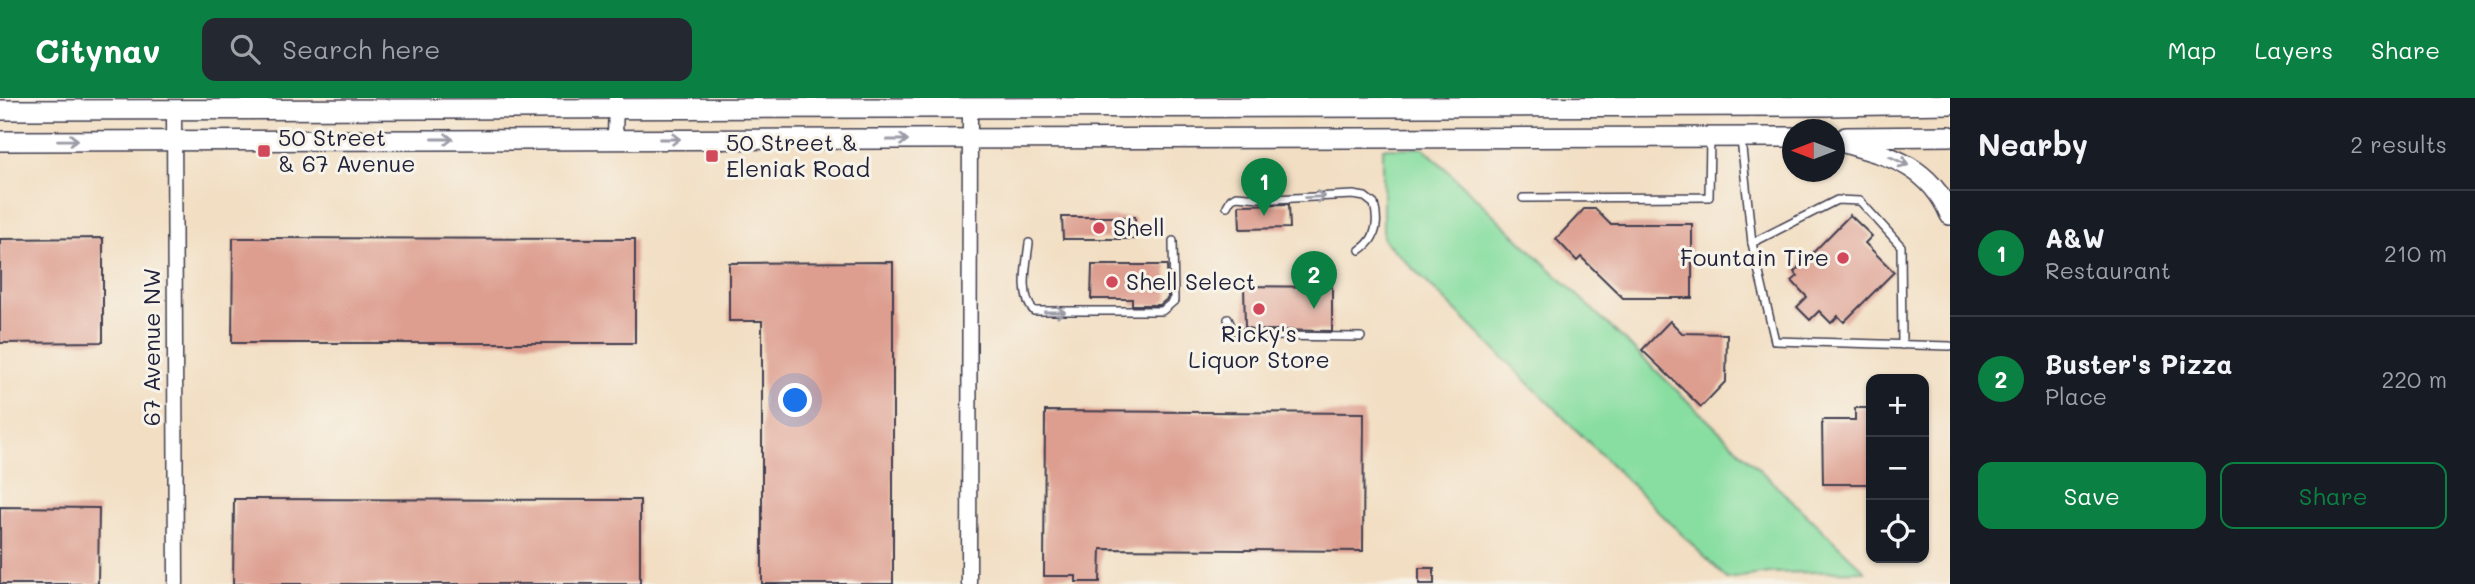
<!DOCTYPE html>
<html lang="en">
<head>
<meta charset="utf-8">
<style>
  :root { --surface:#171b24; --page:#242831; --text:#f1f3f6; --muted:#9ea1a6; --line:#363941; --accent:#0b8043 }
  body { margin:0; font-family:Mali,sans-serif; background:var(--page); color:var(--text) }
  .controls { position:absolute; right:21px; bottom:21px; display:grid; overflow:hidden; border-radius:14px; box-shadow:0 2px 5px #0004 }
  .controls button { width:63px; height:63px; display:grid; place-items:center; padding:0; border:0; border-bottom:2px solid var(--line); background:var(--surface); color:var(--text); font:35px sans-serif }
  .compass { position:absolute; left:1782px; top:21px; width:63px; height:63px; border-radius:50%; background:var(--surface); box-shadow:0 2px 5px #0004; rotate:270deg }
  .you { position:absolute; left:796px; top:303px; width:24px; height:24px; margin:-18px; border:5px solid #fff; border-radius:50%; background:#1a73e8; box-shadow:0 0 0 10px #1a73e833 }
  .badge { display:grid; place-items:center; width:46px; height:46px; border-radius:50%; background:var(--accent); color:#fff; font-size:23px; font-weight:700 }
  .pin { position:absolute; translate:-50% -58px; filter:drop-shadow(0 2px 4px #0008) }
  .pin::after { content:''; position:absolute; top:37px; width:24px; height:21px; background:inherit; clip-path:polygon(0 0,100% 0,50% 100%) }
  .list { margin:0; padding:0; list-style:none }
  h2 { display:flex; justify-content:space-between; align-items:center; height:91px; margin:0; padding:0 28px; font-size:30px }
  h2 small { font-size:23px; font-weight:400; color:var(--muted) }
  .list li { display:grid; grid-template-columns:46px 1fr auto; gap:21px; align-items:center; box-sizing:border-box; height:126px; padding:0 28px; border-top:2px solid var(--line) }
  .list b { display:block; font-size:26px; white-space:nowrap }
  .list p { margin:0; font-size:23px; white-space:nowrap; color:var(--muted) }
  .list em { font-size:23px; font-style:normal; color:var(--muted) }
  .actions { display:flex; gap:14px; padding:21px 28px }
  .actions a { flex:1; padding:16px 0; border:2px solid var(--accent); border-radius:14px; text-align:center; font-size:24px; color:var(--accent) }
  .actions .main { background:var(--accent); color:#fff }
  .icon { flex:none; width:38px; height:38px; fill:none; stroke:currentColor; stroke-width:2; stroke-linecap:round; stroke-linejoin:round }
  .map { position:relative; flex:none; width:1950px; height:486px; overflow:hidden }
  header { display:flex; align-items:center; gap:42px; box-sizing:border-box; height:98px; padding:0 35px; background:var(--accent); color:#fff }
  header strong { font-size:33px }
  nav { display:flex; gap:38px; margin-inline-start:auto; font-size:24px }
  .search { width:490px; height:63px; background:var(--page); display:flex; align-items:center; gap:18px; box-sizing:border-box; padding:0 24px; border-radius:14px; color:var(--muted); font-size:26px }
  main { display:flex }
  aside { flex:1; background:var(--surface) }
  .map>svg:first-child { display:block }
</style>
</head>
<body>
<header>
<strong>Citynav</strong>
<div class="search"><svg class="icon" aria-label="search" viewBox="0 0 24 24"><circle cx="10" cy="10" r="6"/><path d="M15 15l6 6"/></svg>Search here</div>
<nav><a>Map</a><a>Layers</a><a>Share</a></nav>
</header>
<main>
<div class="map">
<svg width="1950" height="486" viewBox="0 0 1950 486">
  <rect width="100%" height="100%" fill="#f7f3e8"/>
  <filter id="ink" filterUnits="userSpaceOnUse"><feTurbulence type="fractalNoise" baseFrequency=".0143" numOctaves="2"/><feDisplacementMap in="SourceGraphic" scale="14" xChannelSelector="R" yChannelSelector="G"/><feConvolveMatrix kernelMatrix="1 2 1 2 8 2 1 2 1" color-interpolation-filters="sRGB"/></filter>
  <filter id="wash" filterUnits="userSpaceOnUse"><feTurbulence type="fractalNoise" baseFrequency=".00686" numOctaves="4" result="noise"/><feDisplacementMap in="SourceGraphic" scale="28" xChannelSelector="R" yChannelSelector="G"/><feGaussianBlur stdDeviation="1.57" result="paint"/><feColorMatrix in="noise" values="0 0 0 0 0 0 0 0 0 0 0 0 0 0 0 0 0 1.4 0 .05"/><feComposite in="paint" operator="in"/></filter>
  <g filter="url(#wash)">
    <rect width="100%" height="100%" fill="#f2dec2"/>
    <polygon fill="#88dea1" stroke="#55806e" stroke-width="2" points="1383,50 1424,50 1865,473 1769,475 1727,481 1383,141"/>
    <g id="blocks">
      <g fill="#dd9e8f">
        <polygon points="1289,106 1290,130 1240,131 1239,107"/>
        <polygon points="1584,111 1595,111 1610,126 1692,126 1692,200 1623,200 1581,159 1577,163 1556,141"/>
        <polygon points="1850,117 1872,138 1865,145 1894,174 1844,224 1838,218 1831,225 1819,213 1810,222 1797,209 1807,199 1792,183 1798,178 1794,174"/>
        <polygon points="1062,119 1135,119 1135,141 1063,141"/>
        <polygon points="103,140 103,244 0,245 0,141"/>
        <polygon points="233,140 635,141 635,245 232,245"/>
        <polygon points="893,164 893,486 762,486 762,223 729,223 729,165"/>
        <polygon points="1092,167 1167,167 1168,200 1160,207 1132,207 1132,201 1091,201"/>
        <polygon points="1244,188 1332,189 1332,233 1255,232 1245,229"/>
        <polygon points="1670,223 1682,235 1727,236 1726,283 1701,309 1642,252"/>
        <polygon points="1855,310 1871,310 1871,386 1823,386 1822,322 1855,322"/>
        <polygon points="1045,313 1364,315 1363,453 1101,451 1100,484 1076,484 1076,478 1044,478"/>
        <polygon points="234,401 640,402 640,486 233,486"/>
        <polygon points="0,409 99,410 98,486 0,486"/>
        <rect x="1419" y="470" width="15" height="16"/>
      </g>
    </g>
  </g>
  <g filter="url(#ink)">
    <use href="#blocks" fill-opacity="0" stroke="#413e4f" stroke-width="2"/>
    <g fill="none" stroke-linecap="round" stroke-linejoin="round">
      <defs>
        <g id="lane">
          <polyline points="1741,41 1752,145 1775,243 1950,248"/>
          <polyline points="1523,100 1709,99 1710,40"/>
          <path d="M1227 108 1231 101 1236 98 1274 101 1353 97 1365 99 1374 106C1379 124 1377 141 1360 152"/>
          <path d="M1029 145C1027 164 1019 199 1034 213H1162L1174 203 1173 143"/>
          <polyline points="1752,145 1837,102 1860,103 1901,148 1902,247"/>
          <polyline points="1228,221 1233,232 1254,238 1361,239"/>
        </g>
        <g id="street">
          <polyline points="174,12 176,486"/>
          <polyline points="615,41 616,0"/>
          <polyline points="969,486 970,10"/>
        </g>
        <g id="secondary">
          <polyline points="0,12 1828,8 1950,6"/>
          <polyline points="1846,39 1950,38"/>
          <path d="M1834 42C1885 57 1928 64 1950 117"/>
          <polyline points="0,43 1792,39"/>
        </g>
      </defs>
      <use href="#lane" stroke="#413e4f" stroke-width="10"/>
      <use href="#street" stroke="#413e4f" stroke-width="17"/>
      <use href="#secondary" stroke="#413e4f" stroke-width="22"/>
      <use href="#lane" stroke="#fff" stroke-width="7"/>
      <use href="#street" stroke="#fff" stroke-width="14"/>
      <use href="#secondary" stroke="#fff" stroke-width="19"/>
    </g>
    <defs><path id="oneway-shaft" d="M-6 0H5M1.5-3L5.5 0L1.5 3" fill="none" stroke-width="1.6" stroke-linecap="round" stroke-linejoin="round" transform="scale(1.75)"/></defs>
    <g stroke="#9c9ca7">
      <use href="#oneway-shaft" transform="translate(443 41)"/>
      <use href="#oneway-shaft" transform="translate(670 41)"/>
      <use href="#oneway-shaft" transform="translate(68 42) rotate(-1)"/>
      <use href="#oneway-shaft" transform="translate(898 42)"/>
      <use href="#oneway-shaft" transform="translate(1899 63) rotate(26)"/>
      <use href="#oneway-shaft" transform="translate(1315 99) rotate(-3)"/>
      <use href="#oneway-shaft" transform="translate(1055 214)"/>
    </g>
  </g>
  <g fill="#d1495b" stroke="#f7f3e8" stroke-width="2.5">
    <rect x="257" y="46" width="14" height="14" rx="3.5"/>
    <rect x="705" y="51" width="14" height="14" rx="3.5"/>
    <circle cx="1099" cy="130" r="7"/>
    <circle cx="1843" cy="160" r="7"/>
    <circle cx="1112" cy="184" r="7"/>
    <circle cx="1259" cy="211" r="7"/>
  </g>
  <g text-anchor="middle" stroke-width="6" stroke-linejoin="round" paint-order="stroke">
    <g font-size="23" fill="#22223b" stroke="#f7f3e8" text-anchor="start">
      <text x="278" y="48">50 Street<tspan x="278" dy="26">&amp; 67 Avenue</tspan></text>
      <text x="726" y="53">50 Street &amp;<tspan x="726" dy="26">Eleniak Road</tspan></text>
      <text x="1113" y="138">Shell</text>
      <text x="1829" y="168" text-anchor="end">Fountain Tire</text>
      <text x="1126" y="192">Shell Select</text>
      <text x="1259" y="244" text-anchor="middle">Ricky's<tspan x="1259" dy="26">Liquor Store</tspan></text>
    </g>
    <g font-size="23" fill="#22223b" stroke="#f7f3e8">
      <text transform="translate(152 249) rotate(-90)" y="8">67 Avenue NW</text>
    </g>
  </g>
</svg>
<div class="controls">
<button>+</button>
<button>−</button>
<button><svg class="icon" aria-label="locate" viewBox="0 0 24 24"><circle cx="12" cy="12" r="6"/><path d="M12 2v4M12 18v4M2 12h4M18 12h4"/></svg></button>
</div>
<svg class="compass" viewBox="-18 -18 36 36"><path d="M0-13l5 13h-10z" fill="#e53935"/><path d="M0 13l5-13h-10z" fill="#9ea1a6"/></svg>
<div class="you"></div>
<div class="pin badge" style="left:1264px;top:118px">1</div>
<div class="pin badge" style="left:1314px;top:211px">2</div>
</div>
<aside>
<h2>Nearby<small>2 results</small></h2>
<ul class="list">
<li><span class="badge">1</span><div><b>A&amp;W</b><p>Restaurant</p></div><em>210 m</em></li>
<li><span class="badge">2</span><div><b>Buster's Pizza</b><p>Place</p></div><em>220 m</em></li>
</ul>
<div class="actions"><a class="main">Save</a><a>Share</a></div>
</aside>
</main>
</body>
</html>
